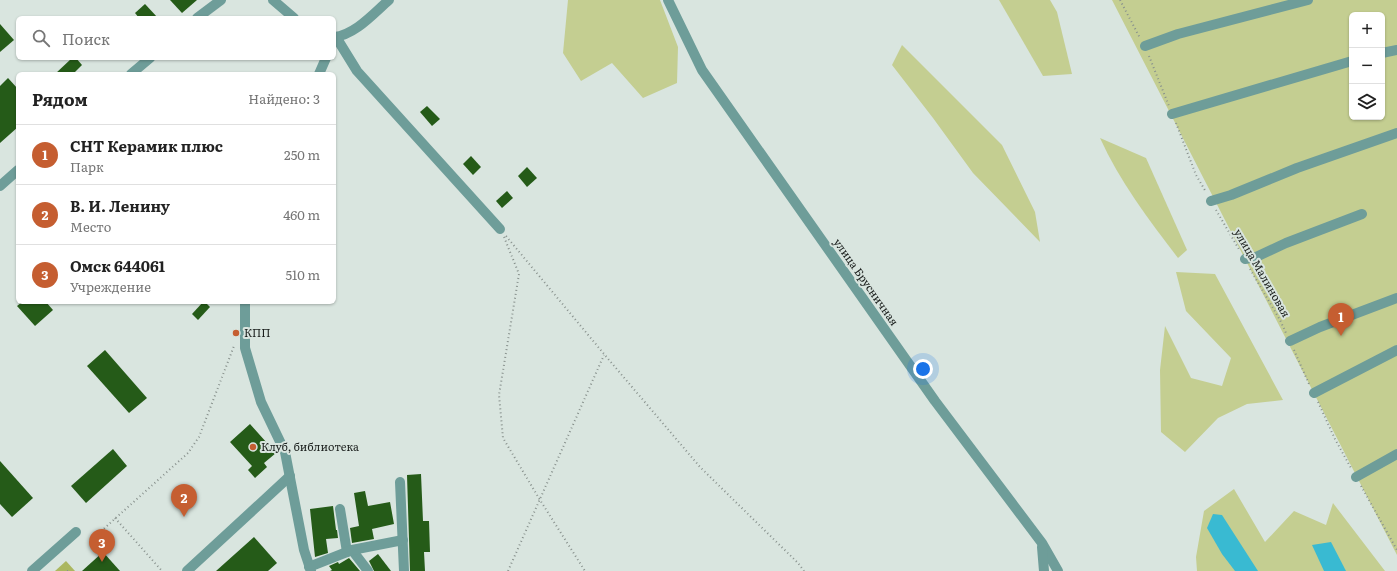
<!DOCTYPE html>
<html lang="ru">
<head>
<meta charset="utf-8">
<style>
  :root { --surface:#fff; --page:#f6f6f6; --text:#222; --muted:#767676; --line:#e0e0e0; --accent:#c55e31 }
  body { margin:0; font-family:Literata,serif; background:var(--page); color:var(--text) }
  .controls { position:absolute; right:12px; top:12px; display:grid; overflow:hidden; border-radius:6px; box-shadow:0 1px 3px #0004 }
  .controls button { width:36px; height:36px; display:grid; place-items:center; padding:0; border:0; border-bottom:1px solid var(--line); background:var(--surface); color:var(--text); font:20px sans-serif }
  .you { position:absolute; left:923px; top:369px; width:14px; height:14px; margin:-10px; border:3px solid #fff; border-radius:50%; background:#1a73e8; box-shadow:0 0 0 6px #1a73e833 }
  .badge { display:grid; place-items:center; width:26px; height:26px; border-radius:50%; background:var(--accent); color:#fff; font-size:13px; font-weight:700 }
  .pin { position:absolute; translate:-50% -33px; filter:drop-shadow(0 1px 2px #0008) }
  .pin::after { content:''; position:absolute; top:21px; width:14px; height:12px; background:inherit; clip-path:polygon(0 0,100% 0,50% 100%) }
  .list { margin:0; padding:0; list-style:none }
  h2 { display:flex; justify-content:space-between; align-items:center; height:52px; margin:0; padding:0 16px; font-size:17px }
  h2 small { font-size:13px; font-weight:400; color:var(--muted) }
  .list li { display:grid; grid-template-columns:26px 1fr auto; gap:12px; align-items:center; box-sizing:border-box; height:60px; padding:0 16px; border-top:1px solid var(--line) }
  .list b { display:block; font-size:15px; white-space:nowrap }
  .list p { margin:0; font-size:13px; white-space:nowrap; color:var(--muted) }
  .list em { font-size:13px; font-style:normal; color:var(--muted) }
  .icon { flex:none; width:22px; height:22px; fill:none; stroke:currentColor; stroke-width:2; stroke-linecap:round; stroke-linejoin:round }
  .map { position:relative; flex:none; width:1397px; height:571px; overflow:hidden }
  .search { position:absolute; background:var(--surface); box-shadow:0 1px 3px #0004; left:16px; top:16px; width:320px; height:44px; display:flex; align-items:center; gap:10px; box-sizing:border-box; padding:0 14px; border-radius:6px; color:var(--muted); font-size:15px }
  .panel { position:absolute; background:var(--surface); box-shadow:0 1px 3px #0004; left:16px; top:72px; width:320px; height:232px; border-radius:6px }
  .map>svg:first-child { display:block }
</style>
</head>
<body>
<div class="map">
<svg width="1397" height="571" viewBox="0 0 1397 571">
  <rect width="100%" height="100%" fill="#d9e5df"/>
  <g fill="#c4ce91" fill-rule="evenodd">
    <polygon points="568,0 660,0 678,47 677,83 643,98 612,63 581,81 563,53"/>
    <polygon points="999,0 1050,0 1057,12 1072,74 1043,76"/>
    <path d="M1112 0H1397V555ZM1352 15H1382V117H1352Z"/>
    <polygon points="902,45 1002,145 1035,212 1040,242 973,173 933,118 892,65"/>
    <path d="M1100 138 1146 158 1187 250 1178 258C1149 220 1120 182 1100 138Z"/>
    <polygon points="1176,272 1215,274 1283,400 1247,404 1218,418 1185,452 1161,432 1160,370 1165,326 1191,378 1222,386 1231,358 1186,311"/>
    <polygon points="1234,489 1265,542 1294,511 1326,525 1333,503 1385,571 1197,571 1196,557 1204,511"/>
  </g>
  <polygon fill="#abb760" points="66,561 75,571 55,571"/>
  <g fill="#39bad2">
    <polygon points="1213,514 1222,515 1258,571 1235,571 1222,554 1207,528"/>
    <polygon points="1331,542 1346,571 1324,571 1312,545"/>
  </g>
  <g fill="#255b18">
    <polygon points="170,0 197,0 182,13"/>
    <polygon points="145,4 158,18 139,18 135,13"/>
    <polygon points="0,24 14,40 0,52"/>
    <polygon points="72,58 76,58 82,65 73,74 55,74"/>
    <polygon points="8,78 18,89 18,127 0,143 0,86"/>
    <polygon points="427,106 440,119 432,126 420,112"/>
    <polygon points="471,156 481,167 473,175 463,164"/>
    <polygon points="527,167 537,178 527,187 518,176"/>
    <polygon points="507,191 513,198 502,208 496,201"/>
    <polygon points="22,302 46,302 53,310 35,326 17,306"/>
    <polygon points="203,302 205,302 210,307 198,320 192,314"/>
    <polygon points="105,350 147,398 129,413 87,366"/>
    <polygon points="250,424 276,453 264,463 267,467 255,478 248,470 252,466 230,442"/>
    <polygon points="113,449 127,466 86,503 71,486"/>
    <polygon points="0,461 33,498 12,517 0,504"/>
    <polygon points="421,474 423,521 429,521 430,552 424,552 425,571 410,571 407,475"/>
    <polygon points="365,491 368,506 390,502 394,524 372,529 374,539 352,543 350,528 359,526 354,493"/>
    <polygon points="333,506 336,530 337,530 338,538 326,539 328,553 315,557 310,509"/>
    <polygon points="254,537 277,563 268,571 216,571"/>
    <polygon points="103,552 120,571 82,571"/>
    <polygon points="378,554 391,571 374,571 369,561"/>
    <polygon points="349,558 360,571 330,571 332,570 329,566 338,562 339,564"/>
  </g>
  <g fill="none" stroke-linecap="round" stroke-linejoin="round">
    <g stroke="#88918d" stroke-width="2" stroke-dasharray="1 3" stroke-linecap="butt">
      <polyline points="1120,0 1140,38"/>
      <polyline points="1149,56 1169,106"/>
      <polyline points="1176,123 1196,175 1206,192"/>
      <polyline points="1216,210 1240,251"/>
      <polyline points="506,236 604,354 700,467 798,563 804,571"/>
      <polyline points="504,237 519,274 499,395 503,438 540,500 585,571"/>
      <polyline points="1250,269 1280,320 1286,333"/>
      <polyline points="1294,350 1309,384"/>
      <polyline points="1318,402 1335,439 1351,468"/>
      <polyline points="1361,486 1397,550"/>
      <polyline points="115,518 162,571"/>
      <polyline points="98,534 188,453 199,437 234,346"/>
      <polyline points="67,571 69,571"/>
      <polyline points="508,571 604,355"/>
    </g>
    <g stroke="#6e9d99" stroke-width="10">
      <polyline points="273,0 294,18"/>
      <polyline points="668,0 702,70 935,401 1042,543 1058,571"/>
      <polyline points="197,18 221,0"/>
      <path d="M334 37C355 35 374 13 389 0"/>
      <polyline points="336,37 357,71 500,229"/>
      <polyline points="1145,46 1178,34 1308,0"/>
      <polyline points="1382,53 1397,50"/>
      <polyline points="131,74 150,58"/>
      <polyline points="319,74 326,58"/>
      <polyline points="1172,114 1352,61"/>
      <polyline points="0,186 18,170"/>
      <polyline points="1211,201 1231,195 1297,168 1397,133"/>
      <polyline points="1245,259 1256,257 1286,243 1362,214"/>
      <polyline points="245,302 245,348 261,402 285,452 304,550 311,571"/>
      <polyline points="1290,341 1320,327 1397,298"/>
      <polyline points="1314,393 1397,350"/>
      <polyline points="1356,477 1397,454"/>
      <polyline points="400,482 404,571"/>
      <polyline points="340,509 347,552"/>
      <polyline points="1042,547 1044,571"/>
      <polyline points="352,550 368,571"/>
      <polyline points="309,567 352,550 403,540"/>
      <polyline points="32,571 76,532"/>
      <polyline points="187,571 290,476"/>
    </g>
  </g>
  <g fill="#c55e31" stroke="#d9e5df" stroke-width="1.5">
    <circle cx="236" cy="333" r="4"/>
    <circle cx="253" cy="447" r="4"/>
  </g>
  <g text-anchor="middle" stroke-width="4" stroke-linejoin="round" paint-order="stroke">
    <g font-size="11" fill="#1b1f1d" stroke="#d9e5df">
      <text transform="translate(1262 273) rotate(60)" y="4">улица Малиновая</text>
      <text transform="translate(866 282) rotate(55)" y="4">улица Брусничная</text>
    </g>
    <g font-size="11" fill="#1b1f1d" stroke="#d9e5df" text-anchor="start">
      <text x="244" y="337">КПП</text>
      <text x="261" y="451">Клуб, библиотека</text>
    </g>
  </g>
</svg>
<div class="controls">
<button>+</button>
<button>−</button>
<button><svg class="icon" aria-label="layers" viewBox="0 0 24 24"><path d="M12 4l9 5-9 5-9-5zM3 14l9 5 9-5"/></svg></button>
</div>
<div class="you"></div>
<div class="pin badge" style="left:1341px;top:336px">1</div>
<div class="pin badge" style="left:184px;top:517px">2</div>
<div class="pin badge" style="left:102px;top:562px">3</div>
<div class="search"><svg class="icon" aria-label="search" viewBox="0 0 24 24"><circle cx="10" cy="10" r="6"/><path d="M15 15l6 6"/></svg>Поиск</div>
<section class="panel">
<h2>Рядом<small>Найдено: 3</small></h2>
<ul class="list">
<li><span class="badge">1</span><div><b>СНТ Керамик плюс</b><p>Парк</p></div><em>250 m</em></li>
<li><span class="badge">2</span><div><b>В. И. Ленину</b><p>Место</p></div><em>460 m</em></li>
<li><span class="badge">3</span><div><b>Омск 644061</b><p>Учреждение</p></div><em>510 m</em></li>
</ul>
</section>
</div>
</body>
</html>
